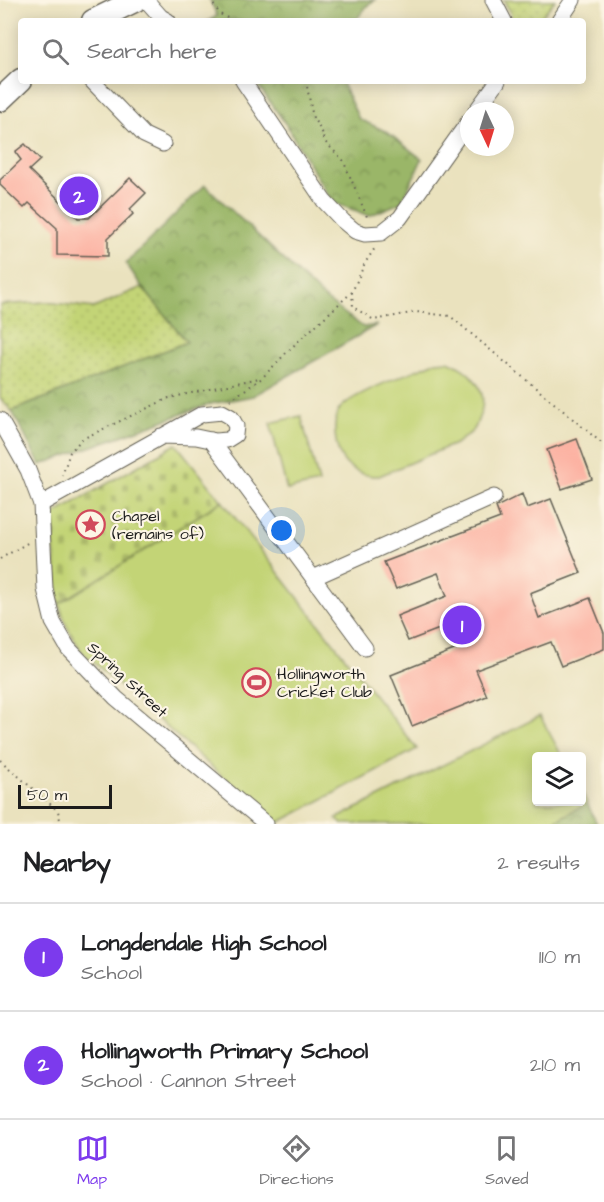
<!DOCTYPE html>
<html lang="en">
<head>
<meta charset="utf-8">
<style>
  :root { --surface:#fff; --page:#f6f6f6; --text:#202124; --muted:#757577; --line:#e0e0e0; --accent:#7c3aed }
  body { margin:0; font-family:"Architects Daughter",sans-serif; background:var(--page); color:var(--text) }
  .controls { position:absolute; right:18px; bottom:18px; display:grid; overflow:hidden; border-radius:6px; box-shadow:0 3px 15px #0003 }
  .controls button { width:54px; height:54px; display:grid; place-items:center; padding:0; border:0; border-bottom:2px solid var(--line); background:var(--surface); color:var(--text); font:30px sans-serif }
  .compass { position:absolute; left:460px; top:102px; width:54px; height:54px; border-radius:50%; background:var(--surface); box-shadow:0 3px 15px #0003; rotate:176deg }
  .scale { position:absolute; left:18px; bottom:15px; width:94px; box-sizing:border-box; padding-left:6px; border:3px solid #1c1c1c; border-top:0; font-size:16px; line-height:21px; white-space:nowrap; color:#1c1c1c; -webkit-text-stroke:4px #fcf5e5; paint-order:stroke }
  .you { position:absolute; left:282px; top:531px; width:21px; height:21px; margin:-15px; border:4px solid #fff; border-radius:50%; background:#1a73e8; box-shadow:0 0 0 9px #1a73e833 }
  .badge { display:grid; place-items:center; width:39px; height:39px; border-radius:50%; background:var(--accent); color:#fff; font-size:20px; font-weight:700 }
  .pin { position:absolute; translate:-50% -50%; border:3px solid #fff; box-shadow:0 2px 6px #0006 }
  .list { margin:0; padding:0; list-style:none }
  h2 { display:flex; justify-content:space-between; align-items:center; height:78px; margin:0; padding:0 24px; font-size:26px }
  h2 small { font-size:20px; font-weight:400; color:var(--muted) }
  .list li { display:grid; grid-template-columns:39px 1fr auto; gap:18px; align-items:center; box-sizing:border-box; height:108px; padding:0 24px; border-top:2px solid var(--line) }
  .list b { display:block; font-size:22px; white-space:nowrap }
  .list p { margin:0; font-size:20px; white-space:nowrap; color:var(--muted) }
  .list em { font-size:20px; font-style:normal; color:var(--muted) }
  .icon { flex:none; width:33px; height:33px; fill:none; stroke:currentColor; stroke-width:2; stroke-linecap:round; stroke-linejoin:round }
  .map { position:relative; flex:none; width:604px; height:824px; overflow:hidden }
  .search { position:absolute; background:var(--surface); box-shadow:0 3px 15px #0003; left:18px; right:18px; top:18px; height:66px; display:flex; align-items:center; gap:15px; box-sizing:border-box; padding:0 21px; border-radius:6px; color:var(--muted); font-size:22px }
  .sheet { height:294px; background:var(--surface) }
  nav { display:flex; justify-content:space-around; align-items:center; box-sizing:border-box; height:84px; border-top:2px solid var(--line); background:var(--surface); font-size:16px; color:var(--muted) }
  nav a { display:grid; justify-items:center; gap:3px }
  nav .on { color:var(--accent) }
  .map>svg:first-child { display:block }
</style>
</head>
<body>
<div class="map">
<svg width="604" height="824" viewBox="0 0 604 824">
  <defs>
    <pattern id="grass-dots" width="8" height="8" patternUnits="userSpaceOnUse" patternTransform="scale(1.5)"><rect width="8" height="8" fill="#c3d476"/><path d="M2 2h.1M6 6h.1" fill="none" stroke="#a7b566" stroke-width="1.8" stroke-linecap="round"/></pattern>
    <pattern id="forest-crowns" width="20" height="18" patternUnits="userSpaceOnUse" patternTransform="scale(1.5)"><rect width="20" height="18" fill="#9ab667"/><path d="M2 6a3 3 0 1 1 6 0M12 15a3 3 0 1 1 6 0" fill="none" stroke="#7d9354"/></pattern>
    <pattern id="cemetery-stones" width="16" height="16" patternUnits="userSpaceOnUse" patternTransform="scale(1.5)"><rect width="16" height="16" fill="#c3d476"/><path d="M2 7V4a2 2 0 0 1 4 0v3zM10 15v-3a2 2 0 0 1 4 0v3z" fill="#a7b566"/></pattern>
  </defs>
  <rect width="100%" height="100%" fill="#fcf5e5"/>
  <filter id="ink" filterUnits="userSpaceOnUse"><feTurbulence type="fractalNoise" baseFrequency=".0167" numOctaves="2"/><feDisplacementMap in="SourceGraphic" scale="12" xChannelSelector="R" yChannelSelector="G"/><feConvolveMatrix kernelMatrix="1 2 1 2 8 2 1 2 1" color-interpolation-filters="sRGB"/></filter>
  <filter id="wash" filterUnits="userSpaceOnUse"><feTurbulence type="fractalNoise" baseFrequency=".008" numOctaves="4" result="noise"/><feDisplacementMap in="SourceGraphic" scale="24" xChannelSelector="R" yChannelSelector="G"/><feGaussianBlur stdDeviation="1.35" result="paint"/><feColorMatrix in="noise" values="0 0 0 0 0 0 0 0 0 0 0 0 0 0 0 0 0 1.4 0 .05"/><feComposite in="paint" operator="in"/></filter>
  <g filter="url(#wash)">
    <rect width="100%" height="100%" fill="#eae2be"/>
    <g fill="url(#grass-dots)" stroke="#707849" stroke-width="1.5">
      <polygon points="503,0 555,0 538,21 512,21 510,11"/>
      <polygon points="142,287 187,342 12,411 0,398 0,305 46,302 94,308"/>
    </g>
    <g fill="url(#forest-crowns)" stroke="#5b6942" stroke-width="1.5">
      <polygon points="210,0 375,0 369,4 355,21 208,21 217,16"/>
      <polygon points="255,81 341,81 359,119 387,132 422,159 402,202 369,216 332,202 285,123"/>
      <polygon points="205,185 324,298 363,327 377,325 253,396 210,404 40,465 12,411 187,342 142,287 126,263"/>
      <polygon points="587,803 597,824 549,824"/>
    </g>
    <polygon fill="url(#cemetery-stones)" stroke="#707849" stroke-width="1.5" points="176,444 222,501 59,604 51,516"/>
    <g fill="#c3d476" stroke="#707849" stroke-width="1.5">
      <path d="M448 361C470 370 490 390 480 415 478 419 477 424 475 428 471 434 463 438 457 443L379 476C365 477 346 469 340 455 335 443 332 422 339 410 349 394 416 371 435 362Z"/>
      <polygon points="301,416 319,483 287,490 270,423"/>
      <polygon points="222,501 417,749 276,824 82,652 67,627 59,604"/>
      <polygon points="540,716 562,756 536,756 536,802 582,802 582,792 587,803 549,824 342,824 336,819"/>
    </g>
    <g id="blocks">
      <g fill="#fcab9b">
        <polygon points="25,144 40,160 29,170 78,218 89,218 130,178 146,193 130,209 133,214 108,238 108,256 57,255 57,228 29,203 24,208 0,185 0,180 21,160 15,152"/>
        <polygon points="577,439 592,479 562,489 547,450"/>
        <polygon points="522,494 527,508 551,499 581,573 530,593 539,618 590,598 604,633 604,649 561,666 551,642 476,670 487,696 412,726 391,675 464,646 455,623 408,641 397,616 447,596 438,573 396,589 384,562 500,518 496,507"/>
      </g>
    </g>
  </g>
  <g filter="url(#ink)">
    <use href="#blocks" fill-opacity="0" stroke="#646155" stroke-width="1.5"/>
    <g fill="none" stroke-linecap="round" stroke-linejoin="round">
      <defs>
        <g id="minor">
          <polyline points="146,0 161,17 168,21"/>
          <polyline points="493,0 504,21"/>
          <polyline points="559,21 573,0"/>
          <polyline points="92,81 144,135 163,144"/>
          <polyline points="243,81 324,201 343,221 355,231 365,234 381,233 400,218 469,121"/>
          <polyline points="476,111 498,81"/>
          <polyline points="0,420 28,470 41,504 45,589 53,622 68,648 116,698 266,824"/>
          <polyline points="211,440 365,648"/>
          <polyline points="41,504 202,414 222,412 231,417 236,426 235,435 227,440 215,441 196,437 161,436"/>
          <polyline points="313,578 494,497"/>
        </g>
        <g id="highway">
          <polyline points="93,21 136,0"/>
          <polyline points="0,100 21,80"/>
        </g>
      </defs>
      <use href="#minor" stroke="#646155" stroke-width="17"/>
      <use href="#highway" stroke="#646155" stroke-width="25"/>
      <g stroke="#646155" stroke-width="2" stroke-dasharray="1.5 4.5" stroke-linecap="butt">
        <polyline points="210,0 220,14 233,21"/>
        <polyline points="306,81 313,118 322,132 324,141 343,160 368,219"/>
        <polyline points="352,292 353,307 374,320 416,312 450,316 604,445"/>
        <polyline points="230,400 262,378 291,348 352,292 365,263 375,248"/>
        <polyline points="62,476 70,452 82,439 169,398 259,378"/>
        <polyline points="0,559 29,542"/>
        <polyline points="0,760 58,811 61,824"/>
      </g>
      <use href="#minor" stroke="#fff" stroke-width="15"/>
      <use href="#highway" stroke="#fff" stroke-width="22"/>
    </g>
  </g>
  <defs>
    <symbol id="sight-ring" viewBox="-11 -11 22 22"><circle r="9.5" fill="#fcf5e5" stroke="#d1495b" stroke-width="1.5"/><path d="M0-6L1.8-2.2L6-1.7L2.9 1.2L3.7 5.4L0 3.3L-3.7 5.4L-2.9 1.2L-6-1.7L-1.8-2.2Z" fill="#d1495b"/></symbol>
    <symbol id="stadium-ring" viewBox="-11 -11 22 22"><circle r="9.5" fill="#fcf5e5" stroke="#d1495b" stroke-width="1.5"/><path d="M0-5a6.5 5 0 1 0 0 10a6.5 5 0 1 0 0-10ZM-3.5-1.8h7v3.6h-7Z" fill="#d1495b"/></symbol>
  </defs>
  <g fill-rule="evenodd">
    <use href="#sight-ring" x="74" y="508" width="33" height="33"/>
    <use href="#stadium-ring" x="240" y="666" width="33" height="33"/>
  </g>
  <g text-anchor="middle" stroke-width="4.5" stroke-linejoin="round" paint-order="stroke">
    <g font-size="16" fill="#1c1c1c" stroke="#fcf5e5" text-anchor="start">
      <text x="112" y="521">Chapel<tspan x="112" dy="18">(remains of)</tspan></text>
      <text x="277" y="679">Hollingworth<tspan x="277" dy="18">Cricket Club</tspan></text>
    </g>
    <g font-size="16" fill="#1c1c1c" stroke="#fcf5e5">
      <text transform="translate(128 679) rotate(43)" y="6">Spring Street</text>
    </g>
  </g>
</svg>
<div class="controls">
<button><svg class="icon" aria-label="layers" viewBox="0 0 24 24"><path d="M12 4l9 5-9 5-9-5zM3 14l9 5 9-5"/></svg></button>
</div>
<svg class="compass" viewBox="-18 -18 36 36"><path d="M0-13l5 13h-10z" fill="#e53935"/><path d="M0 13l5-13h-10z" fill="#757577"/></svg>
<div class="scale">50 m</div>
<div class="you"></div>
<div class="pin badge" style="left:462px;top:625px">1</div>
<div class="pin badge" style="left:79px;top:196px">2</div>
<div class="search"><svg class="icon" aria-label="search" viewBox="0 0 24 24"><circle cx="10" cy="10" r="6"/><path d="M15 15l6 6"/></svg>Search here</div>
</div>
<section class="sheet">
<h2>Nearby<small>2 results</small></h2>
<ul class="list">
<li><span class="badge">1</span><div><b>Longdendale High School</b><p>School</p></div><em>110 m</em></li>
<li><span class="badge">2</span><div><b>Hollingworth Primary School</b><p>School · Cannon Street</p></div><em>210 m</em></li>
</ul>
</section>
<nav>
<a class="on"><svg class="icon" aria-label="map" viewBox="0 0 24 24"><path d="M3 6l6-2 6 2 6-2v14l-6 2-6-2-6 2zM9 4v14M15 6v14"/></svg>Map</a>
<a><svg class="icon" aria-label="directions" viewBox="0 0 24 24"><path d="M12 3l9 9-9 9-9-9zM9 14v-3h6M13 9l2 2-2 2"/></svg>Directions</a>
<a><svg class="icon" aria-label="saved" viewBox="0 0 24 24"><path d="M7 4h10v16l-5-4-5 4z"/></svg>Saved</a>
</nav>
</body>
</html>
